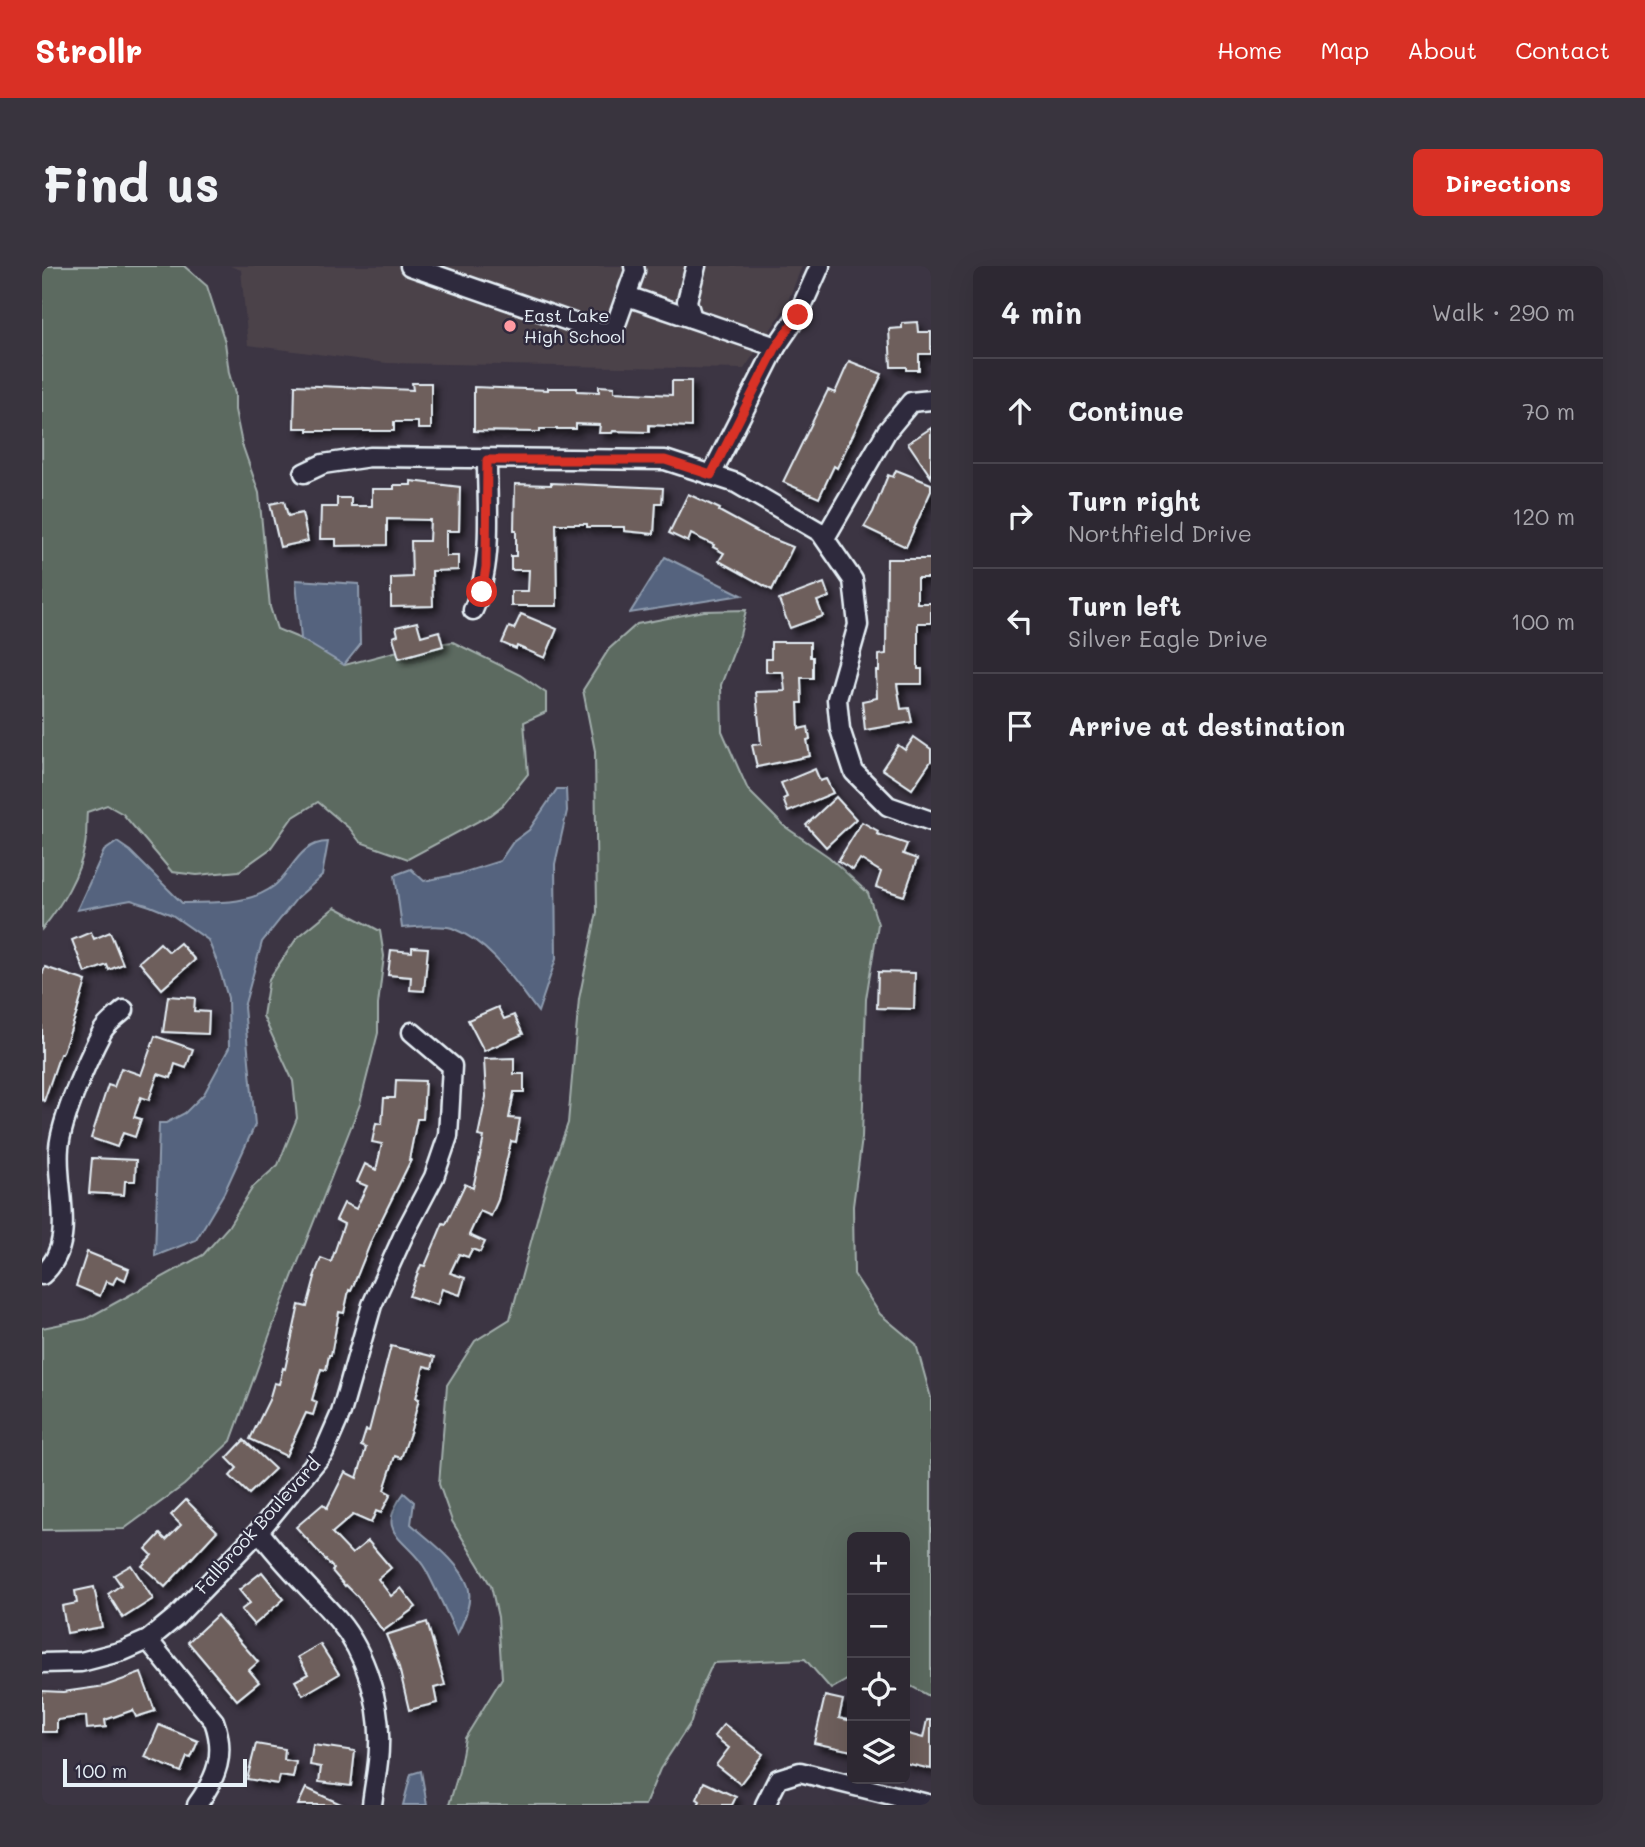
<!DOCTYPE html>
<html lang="en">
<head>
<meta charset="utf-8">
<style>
  :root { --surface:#2d2832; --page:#39343e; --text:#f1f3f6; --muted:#a7a6ac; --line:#48444d; --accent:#d93025 }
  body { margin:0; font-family:Mali,sans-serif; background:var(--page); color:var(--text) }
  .controls { position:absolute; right:21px; bottom:21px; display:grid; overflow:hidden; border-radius:10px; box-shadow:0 7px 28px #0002 }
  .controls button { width:63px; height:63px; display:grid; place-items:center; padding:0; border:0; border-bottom:2px solid var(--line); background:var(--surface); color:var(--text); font:35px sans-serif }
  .scale { position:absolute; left:21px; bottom:18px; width:184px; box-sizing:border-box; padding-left:7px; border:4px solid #e8f1f8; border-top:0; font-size:19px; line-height:24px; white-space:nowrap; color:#e8f1f8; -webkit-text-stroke:5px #2f2a3d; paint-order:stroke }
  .stop { position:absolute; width:21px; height:21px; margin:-16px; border:5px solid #d93025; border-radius:50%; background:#fff }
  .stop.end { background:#d93025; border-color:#fff; box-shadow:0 2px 7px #0008 }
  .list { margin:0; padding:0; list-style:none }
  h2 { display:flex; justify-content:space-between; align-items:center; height:91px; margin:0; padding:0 28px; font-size:30px }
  h2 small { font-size:23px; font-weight:400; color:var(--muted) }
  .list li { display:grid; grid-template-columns:46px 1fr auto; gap:21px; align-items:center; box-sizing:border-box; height:105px; padding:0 28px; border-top:2px solid var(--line) }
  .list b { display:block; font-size:26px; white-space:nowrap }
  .list p { margin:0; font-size:23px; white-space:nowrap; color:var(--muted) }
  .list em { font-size:23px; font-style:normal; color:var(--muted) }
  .icon { flex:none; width:38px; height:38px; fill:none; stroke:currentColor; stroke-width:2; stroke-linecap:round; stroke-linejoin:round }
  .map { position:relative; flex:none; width:889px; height:1539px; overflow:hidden; border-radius:10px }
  header { display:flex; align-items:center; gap:42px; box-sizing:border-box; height:98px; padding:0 35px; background:var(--accent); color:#fff }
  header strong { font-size:33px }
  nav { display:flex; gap:38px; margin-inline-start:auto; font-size:24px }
  .intro { display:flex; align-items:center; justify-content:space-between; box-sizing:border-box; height:168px; padding:0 42px }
  h1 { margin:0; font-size:49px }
  .button { padding:18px 32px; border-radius:10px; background:var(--accent); color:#fff; font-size:24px; font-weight:700 }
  main { display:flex; gap:42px; padding:0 42px }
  aside { flex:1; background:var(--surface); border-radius:10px; box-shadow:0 7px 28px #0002 }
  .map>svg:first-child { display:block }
</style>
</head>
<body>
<header>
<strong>Strollr</strong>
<nav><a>Home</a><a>Map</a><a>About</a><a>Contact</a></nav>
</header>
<div class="intro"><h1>Find us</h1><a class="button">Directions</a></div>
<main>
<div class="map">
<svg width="889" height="1539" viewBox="0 0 889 1539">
  <defs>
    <filter id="shadow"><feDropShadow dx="5" dy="5" stdDeviation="3.5" flood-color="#0009"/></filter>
  </defs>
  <rect width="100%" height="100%" fill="#3c3543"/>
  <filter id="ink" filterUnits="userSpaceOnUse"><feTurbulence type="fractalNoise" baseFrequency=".0143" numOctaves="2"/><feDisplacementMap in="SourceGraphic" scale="14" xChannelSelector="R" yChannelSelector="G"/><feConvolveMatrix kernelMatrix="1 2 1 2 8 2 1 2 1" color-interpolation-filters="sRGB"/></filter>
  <g filter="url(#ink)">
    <polygon fill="#4b424a" points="188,0 760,0 743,42 702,103 345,97 206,79 199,4"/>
    <g fill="#5c6a60" stroke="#a2aeac" stroke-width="2">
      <path d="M0 0H142L165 20 183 76 187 107 193 128V144L200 178 217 227 228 341 235 363 264 375 303 399 375 380 411 376 478 409 504 427V446L482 456 486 508 461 539 448 549 366 593 318 576 308 563 276 536 250 552 228 583 197 605 155 609 130 606 81 548 65 539 45 546C44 557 45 569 43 579 38 609 19 640 0 663Z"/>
      <polygon points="704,344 698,369 679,419 680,465 706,524 742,560 787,591 826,627 836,658 824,733 820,872 811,940 812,1008 838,1048 874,1078 889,1132 889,1431 863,1417 863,1271 810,1271 810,1411 789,1423 763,1393 671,1397 658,1425 649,1456 618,1503 603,1539 407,1539 417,1505 423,1472 460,1412 456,1351 449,1320 410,1255 397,1218 405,1119 433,1075 468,1053 504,920 526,857 537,733 555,646 553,485 541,424 567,383 595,358 662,345"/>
      <polygon points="293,641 338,665 342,690 336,739 336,767 318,838 232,1057 189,1175 142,1219 82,1263 0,1264 0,1062 44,1053 161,989 186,961 211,921 236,899 255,852 251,815 221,750 227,713 255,672"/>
    </g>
    <g fill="#54647e" stroke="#8f9caf" stroke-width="2">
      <polygon points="623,291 700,329 588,347"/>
      <polygon points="254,314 317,318 318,379 302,399 259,373"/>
      <path d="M515 523H524L525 545 513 598 514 693 496 746C472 714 449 677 410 662 399 658 373 661 360 662L353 609 369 603 382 615 417 608 458 595 471 576 487 564Z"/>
      <path d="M75 576 88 585 140 637C171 636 205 640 232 620 250 606 257 576 286 576L280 610 255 632 220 676 202 741 213 859 182 927 154 974 113 990 117 857H124L143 847 162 828 187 782 186 732 176 698 166 674 130 649 108 640 89 634 35 644 62 585Z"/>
      <path d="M362 1227 372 1236 369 1258C388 1275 417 1295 426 1320 431 1335 422 1355 415 1369 405 1347 395 1325 384 1304 367 1273 330 1269 362 1227Z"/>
      <polygon points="379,1505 385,1539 361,1539 369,1508"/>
    </g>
    <g fill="#6e5f5c" stroke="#e8f1f8" stroke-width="2" filter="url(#shadow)">
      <polygon points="875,56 876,66 889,66 889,88 877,88 877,104 864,104 864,101 849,101 847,63 860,62 860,57"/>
      <polygon points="807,95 840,108 795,202 792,200 777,232 741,216 786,124 793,127"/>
      <polygon points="630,115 649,115 649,161 607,159 607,166 571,165 570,167 557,167 558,159 534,158 534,163 498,163 498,166 432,165 432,121 506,124 506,122 535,122 535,125 557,126 557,120 572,121 572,126 630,129"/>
      <polygon points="370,117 389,117 389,163 376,163 376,156 352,156 352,165 266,165 266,162 252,162 253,119 371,124"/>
      <polygon points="889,162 889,211 866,177"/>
      <polygon points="854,204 889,218 889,225 864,281 822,261 831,246 846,209 851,211"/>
      <polygon points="369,215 418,221 417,265 404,265 404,290 416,290 416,304 390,305 391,340 349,341 349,312 370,311 369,275 387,275 388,254 345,253 345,279 294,280 294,273 278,273 279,241 295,241 295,232 309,232 309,240 330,240 330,223 352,223 352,219 369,219"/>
      <polygon points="509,217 621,222 620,237 614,237 612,268 582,265 582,261 545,261 545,258 514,258 515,340 469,340 469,325 486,325 487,304 469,304 469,290 474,290 474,264 472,264 473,218 509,219"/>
      <polygon points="646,228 678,243 677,245 721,269 751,281 730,324 677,295 682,287 671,281 672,279 649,268 646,276 627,267"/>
      <polygon points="242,235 246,250 260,247 266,275 238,281 228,238"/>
      <polygon points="845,293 889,293 889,312 875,312 875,337 889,337 889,357 876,357 876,403 880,403 880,418 855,418 859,443 867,442 870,456 823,464 820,435 835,432 834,405 837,405 837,389 844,388"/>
      <polygon points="782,317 787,331 775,335 781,350 748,362 737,334"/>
      <polygon points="479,348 515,363 503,392 475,380 474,383 460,377 467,361 472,363"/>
      <polygon points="375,356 379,370 397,365 401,380 357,392 351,371 356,369 354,361"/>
      <polygon points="729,376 768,376 768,391 771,391 771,412 759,412 760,437 756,437 757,463 766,461 768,473 765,474 768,490 715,501 710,479 719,478 714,426 743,425 741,406 724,406 724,393 729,393"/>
      <polygon points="872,471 889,483 889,495 870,523 840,503 856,479 863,484"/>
      <polygon points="773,503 778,515 784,513 791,527 746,546 741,533 745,531 739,517"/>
      <polygon points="794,531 814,553 784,581 764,559"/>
      <polygon points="820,556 836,565 835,568 865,578 861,588 875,593 862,630 834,621 839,606 818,593 811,604 796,595"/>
      <polygon points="49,666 52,673 68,666 81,698 67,704 65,699 43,707 30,674"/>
      <polygon points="118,677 127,686 138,677 153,694 120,723 97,696"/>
      <polygon points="370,681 386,682 382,725 368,724 369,711 346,709 349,684 370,686"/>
      <polygon points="3,701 44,715 34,749 20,788 18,788 2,835 0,834 0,709"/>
      <polygon points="836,706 873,707 872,743 835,742"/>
      <polygon points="126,730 153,732 152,745 167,746 166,768 121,766"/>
      <polygon points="456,741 462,753 472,749 481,768 442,785 426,754"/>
      <polygon points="113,770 151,783 144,802 133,798 129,812 116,808 107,834 99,831 92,851 99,853 93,871 81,867 75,881 49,872 66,819 72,821 79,802 99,809"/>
      <polygon points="472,792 472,808 482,808 482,826 472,826 467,852 478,853 474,876 469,875 456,934 449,950 438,945 427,969 443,976 438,986 430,983 426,991 417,988 408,1007 423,1012 418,1029 400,1023 395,1039 367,1030 379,999 383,1000 401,957 404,958 423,918 431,922 442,871 436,870 444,831 442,793"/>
      <polygon points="354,814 383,815 381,853 375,853 367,894 369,894 330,973 309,1025 307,1024 302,1047 297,1046 289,1089 287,1089 284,1104 279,1103 270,1134 275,1136 271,1149 264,1147 244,1190 208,1173 227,1134 232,1117 237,1118 241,1102 243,1103 257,1039 265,1041 273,1011 272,1011 279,992 289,996 302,958 294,954 302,937 314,943 325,920 315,916 323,898 334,904 340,878 330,876 334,857 340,858 342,832 353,832"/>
      <polygon points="50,892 94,894 93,915 83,915 82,929 47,927"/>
      <polygon points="45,986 87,1003 83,1014 75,1010 71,1018 64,1015 58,1030 34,1020"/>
      <polygon points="349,1080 393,1091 390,1102 382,1100 374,1132 377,1133 368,1167 359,1192 353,1190 342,1224 349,1228 339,1247 334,1245 329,1257 311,1249 290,1267 310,1288 326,1275 349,1302 336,1313 349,1330 359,1322 374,1341 341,1365 315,1330 304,1319 303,1320 290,1305 292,1303 254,1261 281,1238 285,1242 303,1206 315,1212 324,1182 319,1180 324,1164 327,1165"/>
      <polygon points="202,1174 233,1203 207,1228 188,1210 195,1202 185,1192"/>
      <polygon points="144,1234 175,1265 123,1321 100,1300 110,1289 104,1283 118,1268 124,1274 139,1259 129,1249"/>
      <polygon points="89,1299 111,1333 81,1352 66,1328 79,1319 72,1309"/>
      <polygon points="220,1306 242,1333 212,1359 199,1344 208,1337 197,1324"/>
      <polygon points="52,1321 60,1361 25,1367 20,1340 35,1337 33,1325"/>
      <polygon points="175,1349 216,1396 207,1404 217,1416 195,1434 146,1376"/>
      <polygon points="385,1356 403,1419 392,1422 395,1437 367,1444 357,1401 344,1369"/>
      <polygon points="278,1378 297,1408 261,1429 253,1415 266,1408 256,1391"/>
      <polygon points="99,1407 113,1445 94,1451 91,1444 63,1454 64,1461 45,1463 44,1450 15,1454 15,1466 0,1466 0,1425 21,1426 63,1420"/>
      <polygon points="783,1430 801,1434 797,1452 810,1455 810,1485 772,1477"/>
      <polygon points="885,1454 889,1454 889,1503 863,1497 863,1467 881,1472"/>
      <polygon points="682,1458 721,1488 698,1518 674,1499 687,1482 672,1470"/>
      <polygon points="117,1459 156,1475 149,1492 145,1491 139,1506 103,1491"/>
      <polygon points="214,1478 243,1483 242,1494 254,1496 251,1512 238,1510 236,1518 205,1513"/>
      <polygon points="271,1479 313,1485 309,1520 277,1516 279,1501 268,1499"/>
      <polygon points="662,1516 694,1531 690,1539 656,1539 658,1535 655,1533"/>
      <polygon points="264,1522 281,1530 301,1539 256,1539"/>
    </g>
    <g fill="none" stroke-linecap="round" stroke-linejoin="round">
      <defs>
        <g id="minor">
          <polyline points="368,0 558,66 566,66 573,61 593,5 592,0"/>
          <polyline points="585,30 734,81"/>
          <polyline points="650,52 645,35 654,0"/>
          <polyline points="262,207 281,198 328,191 623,194 694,217 778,266 811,314 816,359 795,433 798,463 812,506 846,540 889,555"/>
          <polyline points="669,209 734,81 756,49 778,0"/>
          <polyline points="783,272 845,165 869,136 889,134"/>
          <path d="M431 344C452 300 445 242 445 194"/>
          <path d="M0 1009C37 977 13 924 17 882 19 854 46 792 60 766 64 758 75 751 82 744"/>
          <path d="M217 1265C240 1297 270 1324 296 1354 324 1387 339 1438 337 1480 337 1500 332 1519 330 1539"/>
          <path d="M106 1374 172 1455C184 1488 175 1511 155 1539"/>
          <polyline points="0,1397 39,1396 81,1385 106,1374 134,1351 217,1265 282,1186 299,1147 330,1039 362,968 392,911 406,870 410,800 370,766"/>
          <polyline points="723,1539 736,1513 758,1506 889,1539"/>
        </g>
      </defs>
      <use href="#minor" stroke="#e8f1f8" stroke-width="23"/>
      <use href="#minor" stroke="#2f2a3d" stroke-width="18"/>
    </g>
  </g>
  <g fill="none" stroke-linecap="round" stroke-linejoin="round" filter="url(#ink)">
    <polyline stroke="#d93025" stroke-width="9" points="440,326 444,301 445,194 623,194 669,209 734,81 756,49"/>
  </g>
  <circle fill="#ff9aa2" stroke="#2f2a3d" stroke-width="2.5" cx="468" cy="60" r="7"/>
  <g text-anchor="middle" stroke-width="5" stroke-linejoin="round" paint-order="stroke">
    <g font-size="18" fill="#e8f1f8" stroke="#2f2a3d" text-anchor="start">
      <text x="482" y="56">East Lake<tspan x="482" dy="21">High School</tspan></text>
    </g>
    <g font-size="18" fill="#e8f1f8" stroke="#2f2a3d">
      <text transform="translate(216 1260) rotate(-48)" y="6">Fallbrook Boulevard</text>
    </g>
  </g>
</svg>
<div class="controls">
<button>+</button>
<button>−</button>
<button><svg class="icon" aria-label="locate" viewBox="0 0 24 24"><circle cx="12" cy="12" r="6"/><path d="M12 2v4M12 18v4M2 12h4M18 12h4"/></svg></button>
<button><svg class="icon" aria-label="layers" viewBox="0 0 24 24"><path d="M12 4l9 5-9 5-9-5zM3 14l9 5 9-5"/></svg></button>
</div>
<div class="scale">100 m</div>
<div class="stop" style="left:440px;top:326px"></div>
<div class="stop end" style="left:756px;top:49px"></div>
</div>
<aside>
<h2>4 min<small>Walk · 290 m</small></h2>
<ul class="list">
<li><svg class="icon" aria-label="ahead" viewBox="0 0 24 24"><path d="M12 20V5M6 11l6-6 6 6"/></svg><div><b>Continue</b></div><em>70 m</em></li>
<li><svg class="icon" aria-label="right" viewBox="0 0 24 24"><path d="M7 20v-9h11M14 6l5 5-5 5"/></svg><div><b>Turn right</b><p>Northfield Drive</p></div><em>120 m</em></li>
<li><svg class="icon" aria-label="left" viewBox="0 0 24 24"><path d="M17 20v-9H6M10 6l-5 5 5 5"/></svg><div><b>Turn left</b><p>Silver Eagle Drive</p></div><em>100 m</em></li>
<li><svg class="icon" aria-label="arrive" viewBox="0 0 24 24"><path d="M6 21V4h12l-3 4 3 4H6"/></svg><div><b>Arrive at destination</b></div></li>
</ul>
</aside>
</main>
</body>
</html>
